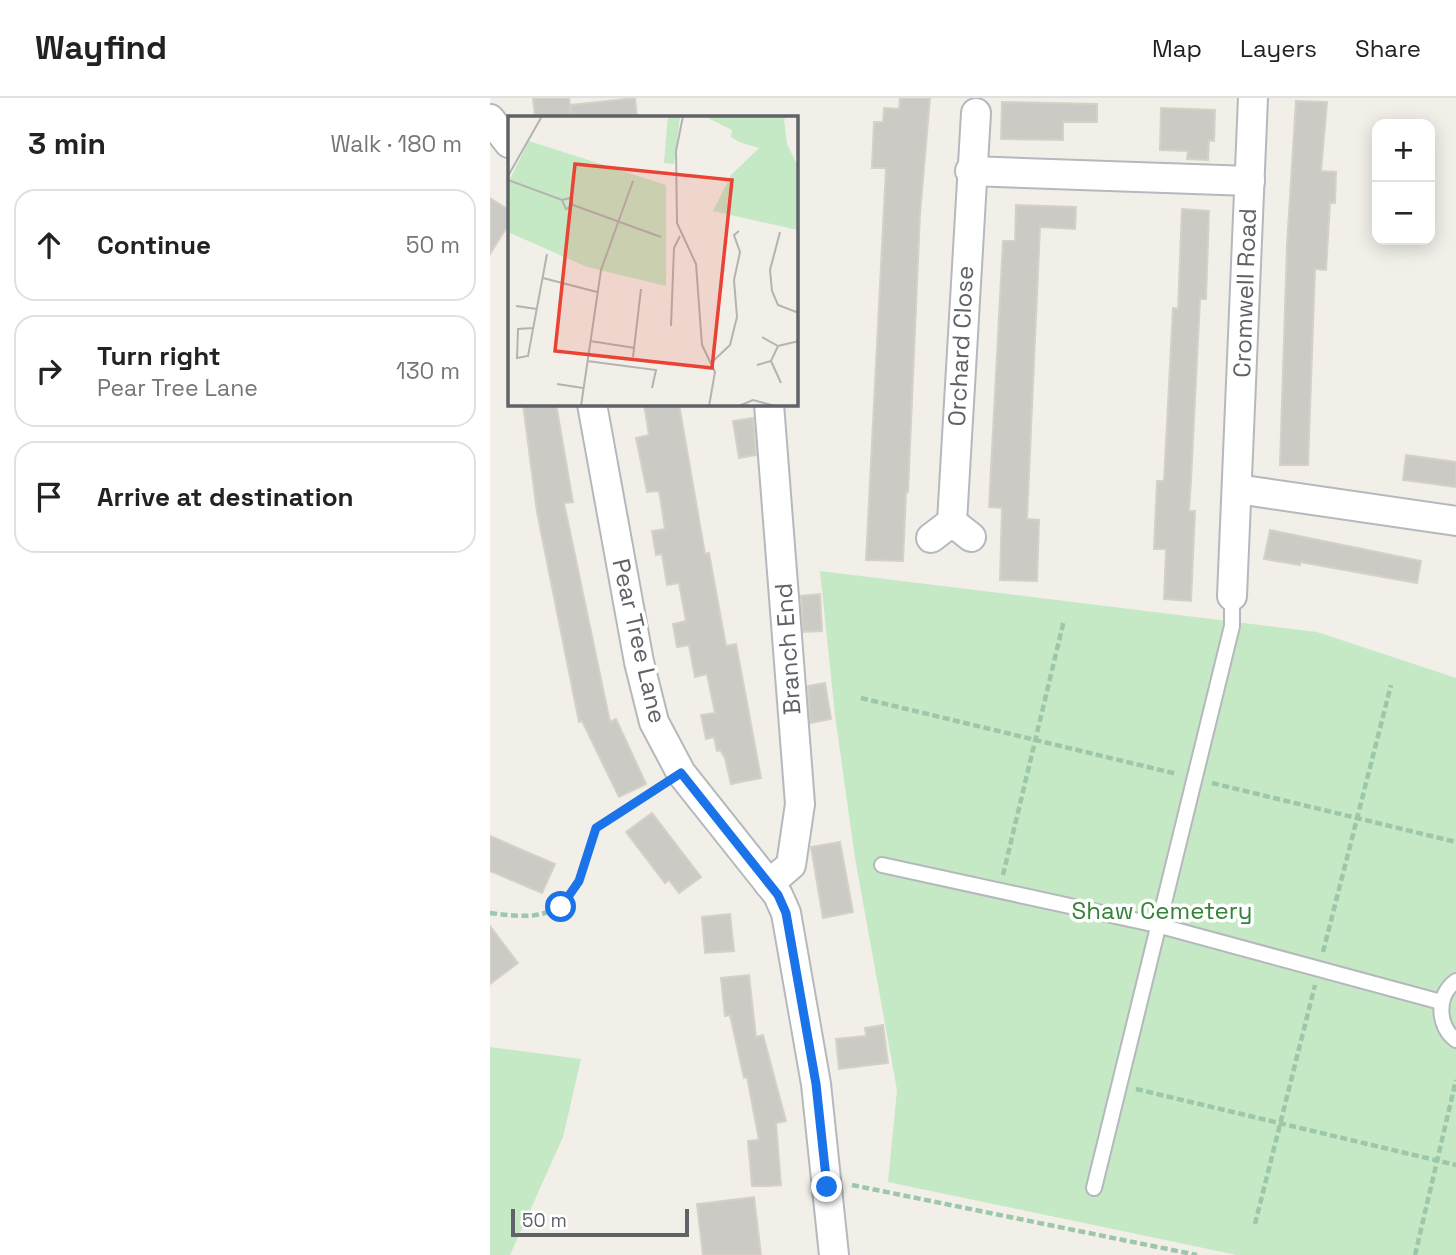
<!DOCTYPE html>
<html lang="en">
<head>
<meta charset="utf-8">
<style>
  :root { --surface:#fff; --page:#f2f2f2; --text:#222; --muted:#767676; --line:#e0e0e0 }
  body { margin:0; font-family:"Space Grotesk",sans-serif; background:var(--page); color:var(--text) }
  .controls { position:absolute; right:21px; top:21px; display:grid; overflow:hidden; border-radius:14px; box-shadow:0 4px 18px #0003 }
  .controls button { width:63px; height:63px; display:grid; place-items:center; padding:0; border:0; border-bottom:2px solid var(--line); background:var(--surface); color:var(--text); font:35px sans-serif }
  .scale { position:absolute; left:21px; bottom:18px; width:178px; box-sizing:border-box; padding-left:7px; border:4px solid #5f6368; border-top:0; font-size:19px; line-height:24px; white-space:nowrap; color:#5f6368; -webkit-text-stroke:5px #fff; paint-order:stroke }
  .stop { position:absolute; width:21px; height:21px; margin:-16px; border:5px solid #1a73e8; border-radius:50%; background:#fff }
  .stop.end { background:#1a73e8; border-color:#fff; box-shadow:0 2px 7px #0008 }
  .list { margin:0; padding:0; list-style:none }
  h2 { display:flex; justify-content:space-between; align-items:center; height:91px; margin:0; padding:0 28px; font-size:30px }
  h2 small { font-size:23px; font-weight:400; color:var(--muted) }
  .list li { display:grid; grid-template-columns:46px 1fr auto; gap:21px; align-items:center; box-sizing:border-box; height:112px; margin:0 14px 14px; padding:0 14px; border:2px solid var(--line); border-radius:21px }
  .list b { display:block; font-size:26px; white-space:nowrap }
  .list p { margin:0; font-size:23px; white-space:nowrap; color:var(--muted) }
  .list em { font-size:23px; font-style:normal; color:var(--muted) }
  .icon { flex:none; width:38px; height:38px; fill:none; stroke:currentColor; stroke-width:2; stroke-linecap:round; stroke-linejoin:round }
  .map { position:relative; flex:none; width:966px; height:1157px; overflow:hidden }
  header { display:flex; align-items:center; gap:42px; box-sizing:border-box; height:98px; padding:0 35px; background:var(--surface); border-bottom:2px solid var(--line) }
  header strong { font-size:33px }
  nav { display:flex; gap:38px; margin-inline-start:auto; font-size:24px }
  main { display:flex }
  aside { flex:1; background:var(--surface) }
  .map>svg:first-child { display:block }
</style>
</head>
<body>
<header>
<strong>Wayfind</strong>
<nav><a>Map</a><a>Layers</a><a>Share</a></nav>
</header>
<main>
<aside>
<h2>3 min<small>Walk · 180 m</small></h2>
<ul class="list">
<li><svg class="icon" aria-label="ahead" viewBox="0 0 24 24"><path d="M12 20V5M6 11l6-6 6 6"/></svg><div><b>Continue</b></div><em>50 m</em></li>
<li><svg class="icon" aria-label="right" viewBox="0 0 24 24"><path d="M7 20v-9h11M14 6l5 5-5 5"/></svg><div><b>Turn right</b><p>Pear Tree Lane</p></div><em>130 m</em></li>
<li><svg class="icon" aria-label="arrive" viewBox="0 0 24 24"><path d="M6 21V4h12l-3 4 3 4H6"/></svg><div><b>Arrive at destination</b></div></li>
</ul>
</aside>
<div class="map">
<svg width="966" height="1157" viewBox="0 0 966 1157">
  <rect width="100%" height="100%" fill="#f1efe8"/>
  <g fill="#c5e8c5">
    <polygon points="330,473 827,534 966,580 966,1157 747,1157 398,1084 407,992 365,760 345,617"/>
    <polygon points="0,949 91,961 73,1039 20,1157 0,1157"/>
  </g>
  <g fill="#cccac5" stroke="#d6d1c6" stroke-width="2">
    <polygon points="43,0 79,0 81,17 45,19"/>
    <polygon points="145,0 147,19 81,19 81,7"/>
    <polygon points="410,0 440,0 430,116 418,394 416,394 413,463 376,462 396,70 382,70 384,24 393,24 394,10 409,11"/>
    <polygon points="806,3 837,4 831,73 846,74 845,105 840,105 836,172 825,171 818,367 790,367 797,147"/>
    <polygon points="512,4 607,6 607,24 573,24 573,42 511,41"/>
    <polygon points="671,10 725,12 724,43 719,42 718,62 697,61 698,53 670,52"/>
    <polygon points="0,100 19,112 19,126 0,156"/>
    <polygon points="526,107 586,109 585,131 550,129 537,421 549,422 547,483 510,482 512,410 499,409 513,143 525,143"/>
    <polygon points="692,111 719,113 716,201 710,201 701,382 699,413 705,413 701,503 674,501 676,451 664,451 667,383 674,383 683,210 688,211"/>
    <polygon points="33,306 66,306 83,404 74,405 120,624 126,621 156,686 129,699 92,623 89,624 47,414"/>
    <polygon points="154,306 189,306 215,456 219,455 236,548 246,546 271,680 241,686 235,660 230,652 227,653 224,639 216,641 211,617 225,615 217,576 205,579 199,547 187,549 183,526 196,523 189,485 177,487 172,456 166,457 162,433 175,431 172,411 169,393 157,394 146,340 159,337"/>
    <polygon points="263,320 266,357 249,360 243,323"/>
    <polygon points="916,357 966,364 966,389 913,382"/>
    <polygon points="780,432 931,463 927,485 810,464 810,467 774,461"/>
    <polygon points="330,496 332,533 313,534 311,498"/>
    <polygon points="335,585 341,621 320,625 318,588"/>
    <polygon points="162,715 211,779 189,795 179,782 175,785 136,734"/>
    <polygon points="0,738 65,766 52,795 0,773"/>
    <polygon points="350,744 363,814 333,820 321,749"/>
    <polygon points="240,816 244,853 215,855 212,819"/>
    <polygon points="0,828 28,865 0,886"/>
    <polygon points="259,877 266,939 273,937 296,1023 286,1025 291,1087 279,1088 262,1088 258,1043 269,1042 257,979 254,980 240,917 235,918 231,880"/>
    <polygon points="393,927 398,965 349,971 346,941 376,938 375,930"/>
    <polygon points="264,1099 271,1157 213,1157 207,1106"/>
  </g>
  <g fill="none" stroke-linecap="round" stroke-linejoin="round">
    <defs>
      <g id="lane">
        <polyline points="392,767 667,827 951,904"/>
        <path d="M966 883C946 897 947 928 966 942"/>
        <polyline points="604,1090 742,528 742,498"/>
      </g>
      <g id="street">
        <polyline points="0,21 19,45"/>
        <polyline points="480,73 760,83"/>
        <polyline points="102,306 149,564 164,624 191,675 288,797 296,815 326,986 344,1157"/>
        <polyline points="747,391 966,423"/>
        <polyline points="481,439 462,424 486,15"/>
        <polyline points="441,440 462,424"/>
        <polyline points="742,498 763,0"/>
        <polyline points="279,786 301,767 310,706 279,306"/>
      </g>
    </defs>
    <use href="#lane" stroke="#b5b8bc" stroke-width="18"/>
    <use href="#street" stroke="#b5b8bc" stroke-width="32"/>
    <g stroke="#9cc7a9" stroke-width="4.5" stroke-dasharray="7 3.5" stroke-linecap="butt">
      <polyline points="371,600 687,676"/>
      <polyline points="722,685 966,744"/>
      <polyline points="513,777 574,522"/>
      <path d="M0 815C39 820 69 823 90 783 98 766 99 747 106 730L171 690"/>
      <polyline points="833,854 901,587"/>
      <polyline points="646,991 966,1067"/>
      <polyline points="362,1087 707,1157"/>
      <polyline points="765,1126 825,887"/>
      <polyline points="925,1157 966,982"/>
    </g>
    <use href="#lane" stroke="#fff" stroke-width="14"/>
    <use href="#street" stroke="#fff" stroke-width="28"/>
  </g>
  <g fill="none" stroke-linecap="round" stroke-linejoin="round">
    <polyline stroke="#1a73e8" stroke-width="9" points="71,809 89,783 106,730 191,675 288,797 296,815 326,986 337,1089"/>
  </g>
  <g text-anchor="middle" stroke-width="7" stroke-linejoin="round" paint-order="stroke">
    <g font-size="24" fill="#5f6368" stroke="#fff">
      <text transform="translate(755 195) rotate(-88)" y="8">Cromwell Road</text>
      <text transform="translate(471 248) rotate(-87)" y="8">Orchard Close</text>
      <text transform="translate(149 543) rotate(77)" y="8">Pear Tree Lane</text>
      <text transform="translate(298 551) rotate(-94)" y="8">Branch End</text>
    </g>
    <g font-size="24" fill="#348238" stroke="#fff">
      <text x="672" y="821">Shaw Cemetery</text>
    </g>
  </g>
  <g transform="translate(18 18)">
    <rect width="290" height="290" fill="#f1efe8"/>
    <path d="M160 0H172L166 48 156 47ZM196 0H281L276 3 279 28 290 51V114L205 95 223 59 251 32 231 26 223 21 224 14ZM21 25 158 69V170L79 151 0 116V67Z" fill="#c5e8c5"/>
    <path fill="none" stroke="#b3b3b1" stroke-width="2" d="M175 0 168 35 169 107 188 148 194 229 207 256 201 290M0 60 34 0M0 64 54 84 62 82 65 89 58 93 54 84M65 89 153 121M272 116 262 154 264 175 270 189 291 197M35 162 89 176M8 190 29 193M163 210 166 132 172 120M25 212 10 213 9 242 20 240 39 138M254 221 270 230 291 225M82 225 127 232M125 241 133 173M79 245 148 254 144 272M263 245 273 267M203 247 222 229 229 201 226 164 232 136 226 119 231 115M249 249 263 245 270 230M49 268 75 272M73 290 93 154 125 65M231 290 245 284 267 290"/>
    <path fill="#ea4335" fill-opacity="0.15" stroke="#ea4335" stroke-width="3.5" d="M67 48 224 64 204 252 47 235Z"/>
    <rect width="290" height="290" fill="none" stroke="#5f6368" stroke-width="3.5"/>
  </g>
</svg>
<div class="controls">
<button>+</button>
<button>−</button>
</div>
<div class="scale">50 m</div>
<div class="stop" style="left:71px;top:809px"></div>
<div class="stop end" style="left:337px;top:1089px"></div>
</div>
</main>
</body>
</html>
